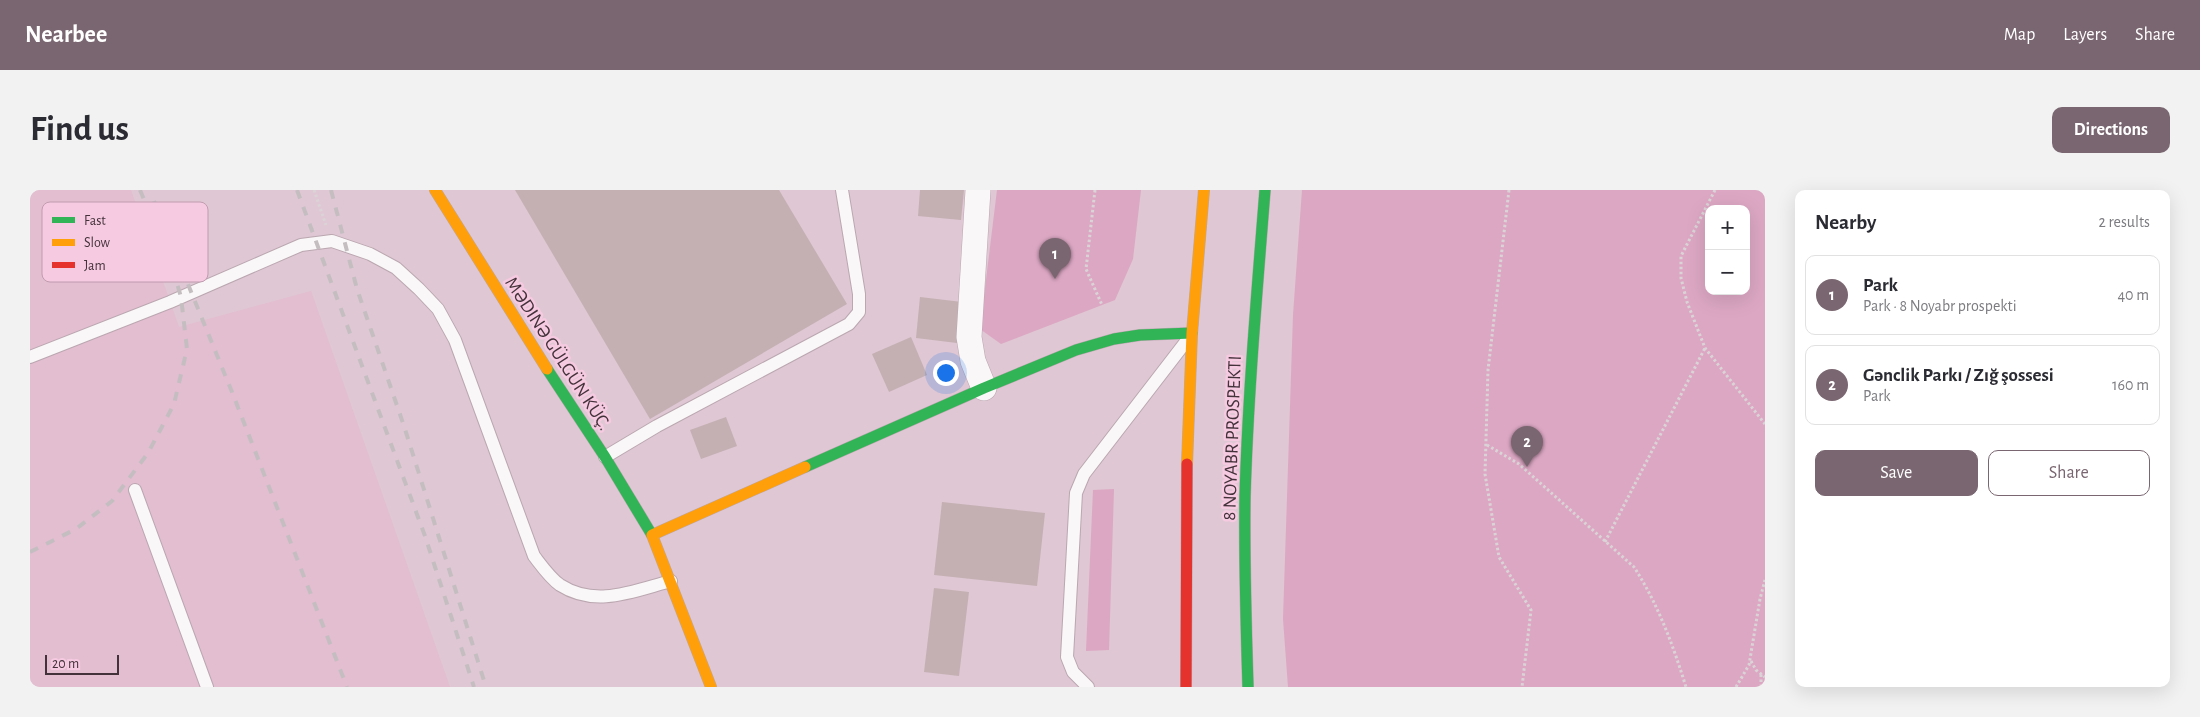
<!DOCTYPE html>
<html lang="en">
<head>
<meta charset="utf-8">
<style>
  :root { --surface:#fff; --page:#f2f2f3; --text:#2b2b33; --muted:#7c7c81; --line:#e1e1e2; --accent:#7a6670 }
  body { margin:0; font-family:"Alegreya Sans",sans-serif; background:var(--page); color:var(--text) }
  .controls { position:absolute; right:15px; top:15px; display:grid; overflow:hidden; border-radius:10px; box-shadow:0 5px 20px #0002 }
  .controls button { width:45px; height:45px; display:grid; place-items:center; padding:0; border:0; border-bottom:1px solid var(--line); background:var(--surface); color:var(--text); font:25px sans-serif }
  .scale { position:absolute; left:15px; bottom:12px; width:74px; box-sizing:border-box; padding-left:5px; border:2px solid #43323a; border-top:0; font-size:14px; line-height:18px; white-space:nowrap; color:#43323a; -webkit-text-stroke:4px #f6cae1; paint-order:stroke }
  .you { position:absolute; left:915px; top:182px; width:18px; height:18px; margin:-12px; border:4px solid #fff; border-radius:50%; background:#1a73e8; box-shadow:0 0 0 8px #1a73e833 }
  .badge { display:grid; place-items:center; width:32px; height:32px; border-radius:50%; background:var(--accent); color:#fff; font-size:16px; font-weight:700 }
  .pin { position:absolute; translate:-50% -41px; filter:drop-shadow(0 1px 2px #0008) }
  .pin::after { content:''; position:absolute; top:26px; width:18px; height:15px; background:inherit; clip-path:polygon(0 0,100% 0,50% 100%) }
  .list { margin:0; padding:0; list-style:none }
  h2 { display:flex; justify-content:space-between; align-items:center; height:65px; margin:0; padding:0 20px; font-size:21px }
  h2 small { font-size:16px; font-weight:400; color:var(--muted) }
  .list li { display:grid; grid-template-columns:32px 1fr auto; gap:15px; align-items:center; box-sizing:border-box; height:80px; margin:0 10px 10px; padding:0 10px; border:1px solid var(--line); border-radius:10px }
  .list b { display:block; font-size:19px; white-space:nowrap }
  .list p { margin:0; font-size:16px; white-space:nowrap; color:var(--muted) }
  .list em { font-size:16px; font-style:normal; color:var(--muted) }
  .actions { display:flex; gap:10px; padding:15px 20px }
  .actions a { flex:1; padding:11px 0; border:1px solid var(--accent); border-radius:10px; text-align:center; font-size:18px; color:var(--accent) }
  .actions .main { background:var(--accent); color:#fff }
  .map { position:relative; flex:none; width:1735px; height:497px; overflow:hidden; border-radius:10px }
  header { display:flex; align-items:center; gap:30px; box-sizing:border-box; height:70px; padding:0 25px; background:var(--accent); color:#fff }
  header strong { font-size:24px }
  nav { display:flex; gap:28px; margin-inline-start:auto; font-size:18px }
  .intro { display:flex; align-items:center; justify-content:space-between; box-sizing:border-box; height:120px; padding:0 30px }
  h1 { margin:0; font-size:35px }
  .button { padding:12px 22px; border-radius:10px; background:var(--accent); color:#fff; font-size:18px; font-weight:700 }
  main { display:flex; gap:30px; padding:0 30px }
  aside { flex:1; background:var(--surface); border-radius:10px; box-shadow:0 5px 20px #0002 }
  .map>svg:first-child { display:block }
</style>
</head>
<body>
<header>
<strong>Nearbee</strong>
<nav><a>Map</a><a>Layers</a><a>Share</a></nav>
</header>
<div class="intro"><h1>Find us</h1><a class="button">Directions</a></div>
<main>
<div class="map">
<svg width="1735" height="497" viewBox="0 0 1735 497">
  <rect width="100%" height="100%" fill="#dfc7d3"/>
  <polygon fill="#e3bdd0" points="0,0 101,0 149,137 281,101 420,497 0,497"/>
  <g fill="#dca7c3" fill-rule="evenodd">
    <polygon points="967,0 1111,0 1103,69 1085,110 971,154 950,139"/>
    <path d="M1272 0H1735V497H1258L1253 429 1263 125ZM1679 19H1716V101H1679Z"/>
    <polygon points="1084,299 1079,460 1056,461 1063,300"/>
  </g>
  <g fill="#c4b0b3">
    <polygon points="485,0 749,0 817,114 620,229"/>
    <polygon points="890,0 934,0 931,30 888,26"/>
    <polygon points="890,107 932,112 927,153 886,148"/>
    <polygon points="881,147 897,185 859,202 842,164"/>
    <polygon points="696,227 707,256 671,269 660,240"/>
    <polygon points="912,312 1015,323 1007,396 904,385"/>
    <polygon points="904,398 939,402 929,486 894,482"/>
  </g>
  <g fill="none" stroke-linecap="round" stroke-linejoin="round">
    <defs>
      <g id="lane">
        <path d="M0 167 140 112 271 55 302 51 340 64 366 78 389 99 408 119 425 150 504 366C511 375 520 388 530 395 566 418 603 401 641 391"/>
        <polyline points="575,267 627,236 819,134 829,122 829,104 812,0"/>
        <polyline points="105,300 177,497"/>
        <polyline points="1058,497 1043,482 1037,467 1046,303 1054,284 1158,149"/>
      </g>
      <polyline id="street" points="948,0 939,147 943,171 954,198"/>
      <g id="fast">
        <polyline points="517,179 575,267 622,345"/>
        <polyline points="775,277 954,198 1046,160 1084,149 1110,145 1162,143"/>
        <path d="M1218 497C1216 434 1214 370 1215 307 1218 204 1227 102 1235 0"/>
      </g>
      <g id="slow">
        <polyline points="405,0 517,179"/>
        <polyline points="1157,274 1162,143 1174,0"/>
        <polyline points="681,497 622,345 775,277"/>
      </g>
      <polyline id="jam" points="1156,497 1157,274"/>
    </defs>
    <use href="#lane" stroke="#baa7b0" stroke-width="14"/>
    <use href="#street" stroke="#baa7b0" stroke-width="26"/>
    <use href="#fast" stroke="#baa7b0" stroke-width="12"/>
    <use href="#slow" stroke="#baa7b0" stroke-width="12"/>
    <use href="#jam" stroke="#baa7b0" stroke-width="12"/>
    <g stroke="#dbd4d7" stroke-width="3" stroke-dasharray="2.5 2.5" stroke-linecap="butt">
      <polyline points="284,0 296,35"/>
      <polyline points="1065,0 1056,79 1072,115"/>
      <polyline points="1479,0 1458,180 1455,284 1469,367 1501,420 1492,497"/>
      <polyline points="1685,0 1651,66 1651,88 1657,112 1675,158 1735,234"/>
      <path d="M1457 255 1489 274 1604 377C1628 414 1643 455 1656 497"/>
      <polyline points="1575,352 1675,158"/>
      <polyline points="1721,471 1726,480 1735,487"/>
      <polyline points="1706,497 1719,475 1730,409 1735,390"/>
      <polyline points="1731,497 1731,484"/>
    </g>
    <use href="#lane" stroke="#faf7f8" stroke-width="12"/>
    <use href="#street" stroke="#faf7f8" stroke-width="25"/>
    <use href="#fast" stroke="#30b455" stroke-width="11"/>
    <use href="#slow" stroke="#ff9f0a" stroke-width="11"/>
    <use href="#jam" stroke="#e5322d" stroke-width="11"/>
    <g stroke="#c5bec1" stroke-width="4" stroke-dasharray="9 9" stroke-linecap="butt">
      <polyline points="110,0 115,12"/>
      <polyline points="267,0 395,346 444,497"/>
      <polyline points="301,0 327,99 374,236 456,497"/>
      <polyline points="124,11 202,202 317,497"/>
      <polyline points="0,362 46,339 82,311 118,263 144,214 157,159 151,107 136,56"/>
    </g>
  </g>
  <g text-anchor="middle" stroke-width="5" stroke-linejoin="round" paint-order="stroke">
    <g font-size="19" fill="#43323a" stroke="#f6cae1">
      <text transform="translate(529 163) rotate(57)" y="7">MƏDINƏ GÜLGÜN KÜÇ.</text>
      <text transform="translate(1201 248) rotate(-88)" y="7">8 NOYABR PROSPEKTI</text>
    </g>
  </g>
  <rect x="12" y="12" width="166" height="80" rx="8" fill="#f6cae1" stroke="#c09caf" stroke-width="1"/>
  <rect x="22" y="27" width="23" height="6" fill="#30b455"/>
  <rect x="22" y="49" width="23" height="7" fill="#ff9f0a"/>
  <rect x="22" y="72" width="23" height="6" fill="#e5322d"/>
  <g font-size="14" fill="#43323a">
    <text x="54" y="35">Fast</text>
    <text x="54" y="57">Slow</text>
    <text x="54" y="80">Jam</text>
  </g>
</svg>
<div class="controls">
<button>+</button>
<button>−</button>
</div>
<div class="scale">20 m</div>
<div class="you"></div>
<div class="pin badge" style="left:1025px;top:89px">1</div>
<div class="pin badge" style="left:1497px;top:277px">2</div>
</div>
<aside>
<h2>Nearby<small>2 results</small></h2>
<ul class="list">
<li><span class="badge">1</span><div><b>Park</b><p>Park · 8 Noyabr prospekti</p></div><em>40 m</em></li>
<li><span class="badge">2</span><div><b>Gənclik Parkı / Zığ şossesi</b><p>Park</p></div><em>160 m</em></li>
</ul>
<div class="actions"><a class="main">Save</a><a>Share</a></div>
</aside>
</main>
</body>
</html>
